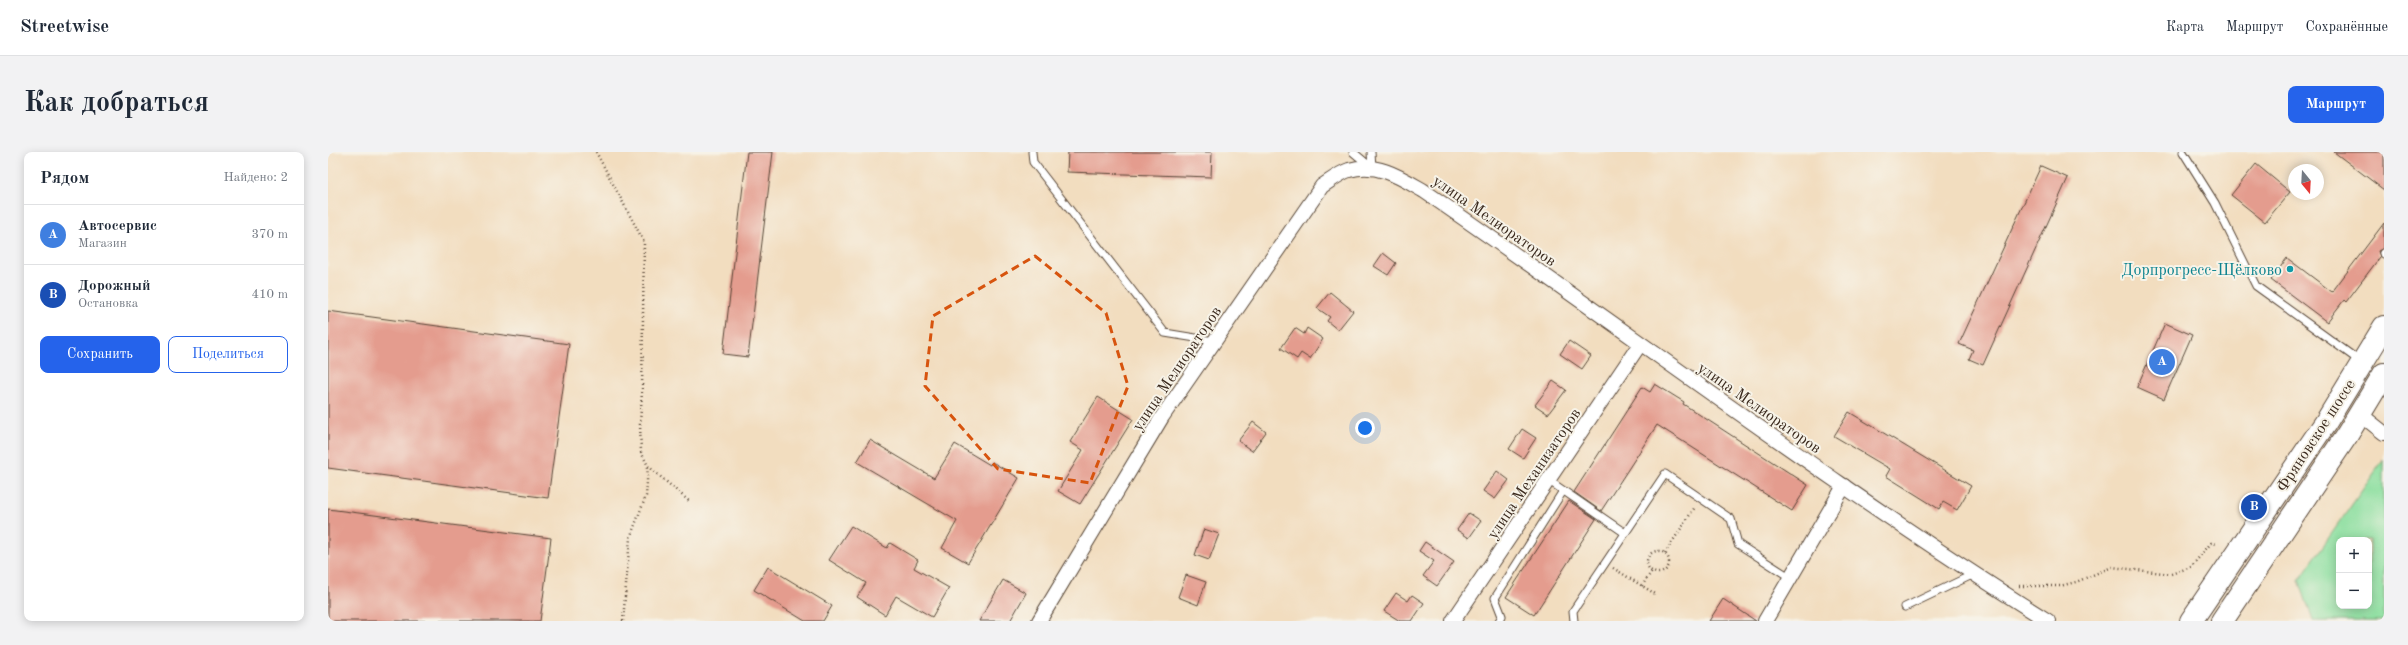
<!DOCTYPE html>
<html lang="ru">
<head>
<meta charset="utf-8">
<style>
  :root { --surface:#fff; --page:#f2f2f3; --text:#1f2937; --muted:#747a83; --line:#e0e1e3; --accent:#2563eb }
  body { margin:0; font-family:"Old Standard TT",serif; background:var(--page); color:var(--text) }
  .controls { position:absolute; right:12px; bottom:12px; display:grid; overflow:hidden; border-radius:8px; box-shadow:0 2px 10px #0003 }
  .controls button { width:36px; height:36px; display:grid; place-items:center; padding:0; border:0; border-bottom:1px solid var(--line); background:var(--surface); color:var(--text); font:20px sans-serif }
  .compass { position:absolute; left:1960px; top:12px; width:36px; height:36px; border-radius:50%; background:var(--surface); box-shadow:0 2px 10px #0003; rotate:162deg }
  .you { position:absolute; left:1037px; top:276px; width:14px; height:14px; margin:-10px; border:3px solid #fff; border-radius:50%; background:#1a73e8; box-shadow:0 0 0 6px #1a73e833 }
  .badge { display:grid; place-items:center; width:26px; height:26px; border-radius:50%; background:var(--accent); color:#fff; font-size:13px; font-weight:700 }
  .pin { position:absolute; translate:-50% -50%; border:2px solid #fff; box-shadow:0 1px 4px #0006 }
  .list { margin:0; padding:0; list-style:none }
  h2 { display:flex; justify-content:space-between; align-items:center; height:52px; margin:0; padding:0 16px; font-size:17px }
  h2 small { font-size:13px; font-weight:400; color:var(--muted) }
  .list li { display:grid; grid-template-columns:26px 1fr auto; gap:12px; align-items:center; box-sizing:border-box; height:60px; padding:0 16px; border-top:1px solid var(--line) }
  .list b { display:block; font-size:15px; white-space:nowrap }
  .list p { margin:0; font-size:13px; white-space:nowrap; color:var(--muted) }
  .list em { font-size:13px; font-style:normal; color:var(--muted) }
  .actions { display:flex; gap:8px; padding:12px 16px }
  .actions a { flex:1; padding:9px 0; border:1px solid var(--accent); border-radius:8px; text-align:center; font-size:14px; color:var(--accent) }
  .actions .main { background:var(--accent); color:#fff }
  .map { position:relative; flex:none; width:2056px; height:469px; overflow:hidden; border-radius:8px }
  header { display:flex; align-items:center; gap:24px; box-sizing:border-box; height:56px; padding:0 20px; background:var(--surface); border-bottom:1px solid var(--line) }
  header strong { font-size:19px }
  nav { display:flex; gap:22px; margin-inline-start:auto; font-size:14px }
  .intro { display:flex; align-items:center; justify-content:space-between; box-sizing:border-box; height:96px; padding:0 24px }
  h1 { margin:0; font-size:28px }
  .button { padding:10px 18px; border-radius:8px; background:var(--accent); color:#fff; font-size:14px; font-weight:700 }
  main { display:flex; gap:24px; padding:0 24px }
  aside { flex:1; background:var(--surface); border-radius:8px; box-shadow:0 2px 10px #0003 }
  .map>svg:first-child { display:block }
</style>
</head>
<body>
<header>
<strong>Streetwise</strong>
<nav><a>Карта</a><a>Маршрут</a><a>Сохранённые</a></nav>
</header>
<div class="intro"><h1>Как добраться</h1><a class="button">Маршрут</a></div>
<main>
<aside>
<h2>Рядом<small>Найдено: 2</small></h2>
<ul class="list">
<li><span class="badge" style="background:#3f7fe0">A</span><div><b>Автосервис</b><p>Магазин</p></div><em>370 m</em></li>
<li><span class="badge" style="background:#1a4fb4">B</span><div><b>Дорожный</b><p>Остановка</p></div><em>410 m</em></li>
</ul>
<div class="actions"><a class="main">Сохранить</a><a>Поделиться</a></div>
</aside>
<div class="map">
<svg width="2056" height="469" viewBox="0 0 2056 469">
  <rect width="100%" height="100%" fill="#f7f3e8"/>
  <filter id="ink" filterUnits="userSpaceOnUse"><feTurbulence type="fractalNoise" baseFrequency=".025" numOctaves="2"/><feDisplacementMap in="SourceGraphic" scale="8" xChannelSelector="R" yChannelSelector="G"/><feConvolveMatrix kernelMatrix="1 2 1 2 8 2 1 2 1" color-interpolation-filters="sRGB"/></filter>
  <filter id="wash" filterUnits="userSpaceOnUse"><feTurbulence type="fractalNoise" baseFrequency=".012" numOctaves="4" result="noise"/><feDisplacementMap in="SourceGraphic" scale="16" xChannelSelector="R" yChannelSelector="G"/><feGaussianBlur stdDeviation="0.9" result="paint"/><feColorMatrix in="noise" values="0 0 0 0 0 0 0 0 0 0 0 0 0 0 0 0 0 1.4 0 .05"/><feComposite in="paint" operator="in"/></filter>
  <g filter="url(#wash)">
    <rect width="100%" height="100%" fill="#f2ddbf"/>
    <path fill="#8ddfa0" stroke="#64845f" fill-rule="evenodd" d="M2056 307V469H1985L1971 428ZM2011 388H2041V454H2011Z"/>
    <g id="blocks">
      <g fill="#e49c8e">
        <polygon points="419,0 445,0 420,205 395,202"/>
        <polygon points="740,0 884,0 883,25 739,20"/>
        <polygon points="2006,0 2056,0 2056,38"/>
        <polygon points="1928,12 1962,40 1937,70 1903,43"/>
        <polygon points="1713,14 1740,26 1655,213 1641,207 1645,198 1631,192"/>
        <polygon points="2056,71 2056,96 2050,99 2052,105 2018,150 2016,148 1999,170 1943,128 1959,106 2004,140"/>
        <polygon points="1055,101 1068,111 1060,123 1046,114"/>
        <polygon points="1002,140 1025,159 1010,178 999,169 1002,165 989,156"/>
        <polygon points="0,159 241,192 220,346 0,316"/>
        <polygon points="1837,171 1864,183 1836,247 1809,235"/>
        <polygon points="967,176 976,182 979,176 995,187 982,207 973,201 969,207 953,196"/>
        <polygon points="1241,189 1263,204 1254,217 1232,202"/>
        <polygon points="1225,229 1238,238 1220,262 1207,253"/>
        <polygon points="1327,232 1356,250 1355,252 1480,333 1464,359 1329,273 1273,359 1246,340 1314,235 1322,240"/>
        <polygon points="770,245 805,267 752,352 730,339 755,298 742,290"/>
        <polygon points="1521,260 1643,334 1629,358 1615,350 1611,357 1558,324 1562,317 1506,284"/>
        <polygon points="925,270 938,280 924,299 910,289"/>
        <polygon points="1194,277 1208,286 1195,306 1181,297"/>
        <polygon points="542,288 606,326 627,292 662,313 664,310 691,326 640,411 614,396 629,369 529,310"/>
        <polygon points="1169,319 1181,328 1167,347 1155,339"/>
        <polygon points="1241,349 1268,367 1206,463 1178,445"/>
        <polygon points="0,357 223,386 212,469 0,469"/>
        <polygon points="1141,361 1153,369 1141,386 1129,378"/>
        <polygon points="523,374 559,396 562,391 590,408 586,416 621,436 604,465 568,444 557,463 529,445 538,431 501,408"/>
        <polygon points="876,377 891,382 881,408 867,403"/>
        <polygon points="1097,390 1126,410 1109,434 1095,424 1106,409 1091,399"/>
        <polygon points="440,415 504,454 495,469 477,469 426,438"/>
        <polygon points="858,423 878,430 870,453 850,445"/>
        <polygon points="675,428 698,441 682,469 651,469"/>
        <polygon points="1068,441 1080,449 1084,443 1096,451 1084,469 1072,469 1056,459"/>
        <polygon points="1395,447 1428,469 1381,469"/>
      </g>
    </g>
  </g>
  <g filter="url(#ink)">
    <use href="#blocks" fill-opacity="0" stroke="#564536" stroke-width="1"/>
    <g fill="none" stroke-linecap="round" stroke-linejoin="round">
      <defs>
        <g id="service">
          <polyline points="704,0 705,10 837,181 886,189"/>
          <polyline points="1025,0 1044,16 1043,0"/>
          <polyline points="1855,0 1887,51 1928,134 2033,210"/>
          <polyline points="2055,101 2056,102"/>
          <polyline points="1220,328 1297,381"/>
          <polyline points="1577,455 1646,422"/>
          <polyline points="1171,469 1174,464 1167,446 1235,339"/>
          <polyline points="1246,469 1245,459 1337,322 1403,367 1410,392 1463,426"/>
        </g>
        <g id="minor">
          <polyline points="2032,262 2056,281"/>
          <path d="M711 469 834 265 994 34C1002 29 1012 21 1021 18 1050 10 1072 25 1096 39 1304 182 1506 335 1720 469"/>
          <polyline points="1125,469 1312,192"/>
          <polyline points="1437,469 1516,334"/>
        </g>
        <g id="primary">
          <polyline points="1863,469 1998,270 2056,175"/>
          <polyline points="1894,469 2019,283 2056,222"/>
        </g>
      </defs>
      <use href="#service" stroke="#564536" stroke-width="9"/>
      <use href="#minor" stroke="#564536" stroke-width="16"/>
      <use href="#primary" stroke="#564536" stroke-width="24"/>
      <g stroke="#564536" stroke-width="2.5" stroke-dasharray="1 3" stroke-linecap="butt">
        <polyline points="268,0 316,90 314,239 312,272 313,300 320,314 362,350"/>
        <circle cx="1330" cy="410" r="11"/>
        <polyline points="1337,401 1367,355"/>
        <polyline points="1285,416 1329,443"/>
        <polyline points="1314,434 1324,419"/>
        <polyline points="1691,434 1732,434 1748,430 1784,415 1843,422 1863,415 1883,391 1890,392"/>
        <polyline points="295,469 302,386 318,344 320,314"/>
      </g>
      <use href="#service" stroke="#fff" stroke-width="7"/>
      <use href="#minor" stroke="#fff" stroke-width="14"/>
      <use href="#primary" stroke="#fff" stroke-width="22"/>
    </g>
  </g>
  <path fill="none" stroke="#d7540e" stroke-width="3" stroke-dasharray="8 5" stroke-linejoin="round" d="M707 104 778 161 800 234 762 331 670 317 597 234 605 164Z"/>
  <circle fill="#0f9aa8" stroke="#f7f3e8" stroke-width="1.5" cx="1962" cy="117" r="4"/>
  <g text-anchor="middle" stroke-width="4" stroke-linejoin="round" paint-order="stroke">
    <g font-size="16" fill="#3b2a1e" stroke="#f7f3e8">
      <text transform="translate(1167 68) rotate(35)" y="6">улица Мелиораторов</text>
      <text transform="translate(848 216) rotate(-56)" y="6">улица Мелиораторов</text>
      <text transform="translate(1432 255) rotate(35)" y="6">улица Мелиораторов</text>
      <text transform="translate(1987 283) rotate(-57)" y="6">Фряновское шоссе</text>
      <text transform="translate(1205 321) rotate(-56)" y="6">улица Механизаторов</text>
    </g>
    <g font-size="16" fill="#0d838f" stroke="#f7f3e8" text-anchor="end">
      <text x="1954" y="123">Дорпрогресс-Щёлково</text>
    </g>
  </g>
</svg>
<div class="controls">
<button>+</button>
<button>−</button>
</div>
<svg class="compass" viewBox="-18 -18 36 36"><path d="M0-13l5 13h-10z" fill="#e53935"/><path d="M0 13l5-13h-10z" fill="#747a83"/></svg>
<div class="you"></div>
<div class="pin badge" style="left:1834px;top:210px;background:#3f7fe0">A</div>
<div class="pin badge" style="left:1926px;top:355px;background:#1a4fb4">B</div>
</div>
</main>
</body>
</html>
